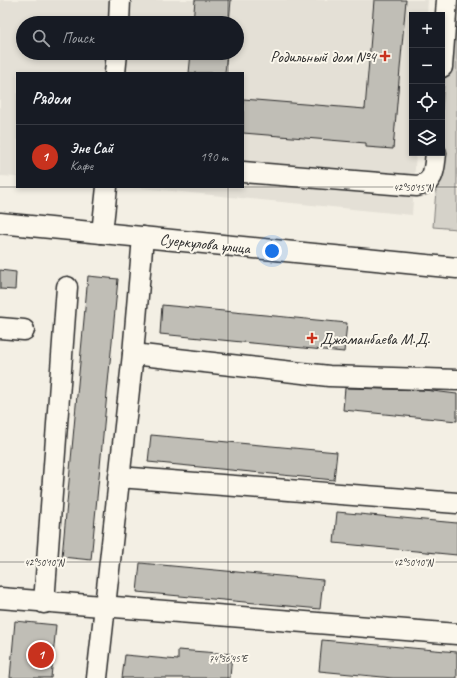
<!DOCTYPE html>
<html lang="ru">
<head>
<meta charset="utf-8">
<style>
  :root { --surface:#171b24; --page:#20242c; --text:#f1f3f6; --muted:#9ea1a6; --line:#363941; --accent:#c8321e }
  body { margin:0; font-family:Caveat,sans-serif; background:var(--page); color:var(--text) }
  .controls { position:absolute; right:12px; top:12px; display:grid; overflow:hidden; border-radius:0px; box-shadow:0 2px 6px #0003 }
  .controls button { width:36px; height:36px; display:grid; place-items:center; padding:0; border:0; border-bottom:1px solid var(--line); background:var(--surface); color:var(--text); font:20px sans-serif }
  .you { position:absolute; left:272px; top:251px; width:14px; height:14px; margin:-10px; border:3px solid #fff; border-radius:50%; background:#1a73e8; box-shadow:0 0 0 6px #1a73e833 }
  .badge { display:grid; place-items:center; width:26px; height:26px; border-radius:50%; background:var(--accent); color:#fff; font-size:13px; font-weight:700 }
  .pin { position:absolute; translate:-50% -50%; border:2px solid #fff; box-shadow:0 1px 4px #0006 }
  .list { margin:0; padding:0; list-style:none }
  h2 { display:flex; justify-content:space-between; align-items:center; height:52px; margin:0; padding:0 16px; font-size:17px }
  h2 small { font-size:13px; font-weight:400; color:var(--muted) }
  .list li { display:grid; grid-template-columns:26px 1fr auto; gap:12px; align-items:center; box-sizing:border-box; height:64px; padding:0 16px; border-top:1px solid var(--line) }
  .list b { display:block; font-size:15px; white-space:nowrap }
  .list p { margin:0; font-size:13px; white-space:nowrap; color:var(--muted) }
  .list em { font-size:13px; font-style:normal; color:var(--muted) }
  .icon { flex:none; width:22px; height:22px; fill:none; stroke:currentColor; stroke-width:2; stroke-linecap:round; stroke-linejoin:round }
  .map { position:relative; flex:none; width:457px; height:678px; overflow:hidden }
  .search { position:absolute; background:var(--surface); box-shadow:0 2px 6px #0003; left:16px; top:16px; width:228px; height:44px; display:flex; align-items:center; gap:10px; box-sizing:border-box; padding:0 14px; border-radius:22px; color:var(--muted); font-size:15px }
  .panel { position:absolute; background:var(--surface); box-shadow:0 2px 6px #0003; left:16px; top:72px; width:228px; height:116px; border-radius:0px }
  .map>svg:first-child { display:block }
</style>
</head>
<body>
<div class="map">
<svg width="457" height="678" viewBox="0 0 457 678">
  <rect width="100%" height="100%" fill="#f3efe4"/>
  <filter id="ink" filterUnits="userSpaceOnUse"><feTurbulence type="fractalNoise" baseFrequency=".025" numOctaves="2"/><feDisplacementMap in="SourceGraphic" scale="8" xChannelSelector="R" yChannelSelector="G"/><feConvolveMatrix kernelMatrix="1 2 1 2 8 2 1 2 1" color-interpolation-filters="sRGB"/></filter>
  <g filter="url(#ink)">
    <path fill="#e4e0d6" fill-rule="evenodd" d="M0 0H428L427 15H412V153H416L412 215 132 187H243V73H17V177L0 176ZM23 23H237V53H23Z"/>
    <polygon fill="#d5d2c9" stroke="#807e7a" points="451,0 457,0 457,229 433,227 439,153 442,153 442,110"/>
    <g fill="#c0beb6" stroke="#2b2b2b">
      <polygon points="195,0 231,0 229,23 193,23"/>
      <polygon points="374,0 406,0 393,149 366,147 366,143 243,133 243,99 365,109"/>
      <polygon points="191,53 227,53 225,73 189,73"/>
      <polygon points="0,270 16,272 15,290 0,289"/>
      <polygon points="88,276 118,279 91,560 62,557"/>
      <polygon points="162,305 347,323 344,352 160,334"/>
      <polygon points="345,388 424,390 457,394 457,421 343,410"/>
      <polygon points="151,435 337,452 334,480 148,462"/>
      <polygon points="337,512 457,523 457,555 334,543"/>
      <polygon points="140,563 323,580 320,609 137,592"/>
      <polygon points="15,621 56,625 51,678 10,678"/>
      <polygon points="322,640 457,652 457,678 393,678 319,671"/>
      <polygon points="178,650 232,654 230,678 122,678 125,655 178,660"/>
    </g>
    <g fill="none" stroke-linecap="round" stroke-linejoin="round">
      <defs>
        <g id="minor">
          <polyline points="119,23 120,0"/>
          <polyline points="442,67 447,0"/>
          <polyline points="115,73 117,53"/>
          <path d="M243 172 417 186C435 183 434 169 436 153"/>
          <polyline points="0,223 457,268"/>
          <polyline points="102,233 107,187"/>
          <polyline points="0,328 24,330"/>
          <polyline points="133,354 329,376 457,380"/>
          <polyline points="119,477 457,503"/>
          <polyline points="0,598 457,634"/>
          <polyline points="44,603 67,287"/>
          <polyline points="97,678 133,354 143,237"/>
        </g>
      </defs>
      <use href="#minor" stroke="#2b2b2b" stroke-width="23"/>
      <use href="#minor" stroke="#fbf7ec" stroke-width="20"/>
    </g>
  </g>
  <path fill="none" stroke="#2b2b2b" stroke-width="1" stroke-opacity="0.45" d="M228 0V23M228 53V73M0 187H457M228 187V678M0 562H457"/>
  <g fill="#c8321e" stroke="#fbf7ec" stroke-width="1.5">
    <path d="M383 50h4v4h4v4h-4v4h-4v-4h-4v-4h4z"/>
    <path d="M310 332h4v4h4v4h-4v4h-4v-4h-4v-4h4z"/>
  </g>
  <g text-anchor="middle" stroke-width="4" stroke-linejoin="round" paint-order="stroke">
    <g font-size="16" fill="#2b2b2b" stroke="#fbf7ec" text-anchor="end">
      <text x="376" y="62">Родильный дом №4</text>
      <text x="320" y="344" text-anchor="start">Джаманбаева М.Д.</text>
    </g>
    <g font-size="16" fill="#2b2b2b" stroke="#fbf7ec">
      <text transform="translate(205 243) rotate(6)" y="6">Суеркулова улица</text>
    </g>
  </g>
  <g font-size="10" text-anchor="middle" fill="#2b2b2b" stroke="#fbf7ec" stroke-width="4" stroke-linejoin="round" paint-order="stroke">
    <text x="413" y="191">42°50'15"N</text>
    <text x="44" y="566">42°50'10"N</text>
    <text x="413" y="566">42°50'10"N</text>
    <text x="228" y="662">74°36'45"E</text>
  </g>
</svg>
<div class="controls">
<button>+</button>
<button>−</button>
<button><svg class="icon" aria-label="locate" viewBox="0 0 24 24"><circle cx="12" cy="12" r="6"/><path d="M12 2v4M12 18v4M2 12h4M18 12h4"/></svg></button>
<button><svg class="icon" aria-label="layers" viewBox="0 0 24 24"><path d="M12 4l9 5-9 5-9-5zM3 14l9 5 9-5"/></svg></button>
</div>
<div class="you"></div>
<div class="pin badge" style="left:41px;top:655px">1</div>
<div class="search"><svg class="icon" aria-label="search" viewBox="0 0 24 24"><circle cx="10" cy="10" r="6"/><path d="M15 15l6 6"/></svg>Поиск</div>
<section class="panel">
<h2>Рядом<small></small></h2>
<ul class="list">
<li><span class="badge">1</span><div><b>Эне Сай</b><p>Кафе</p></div><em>190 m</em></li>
</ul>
</section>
</div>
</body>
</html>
